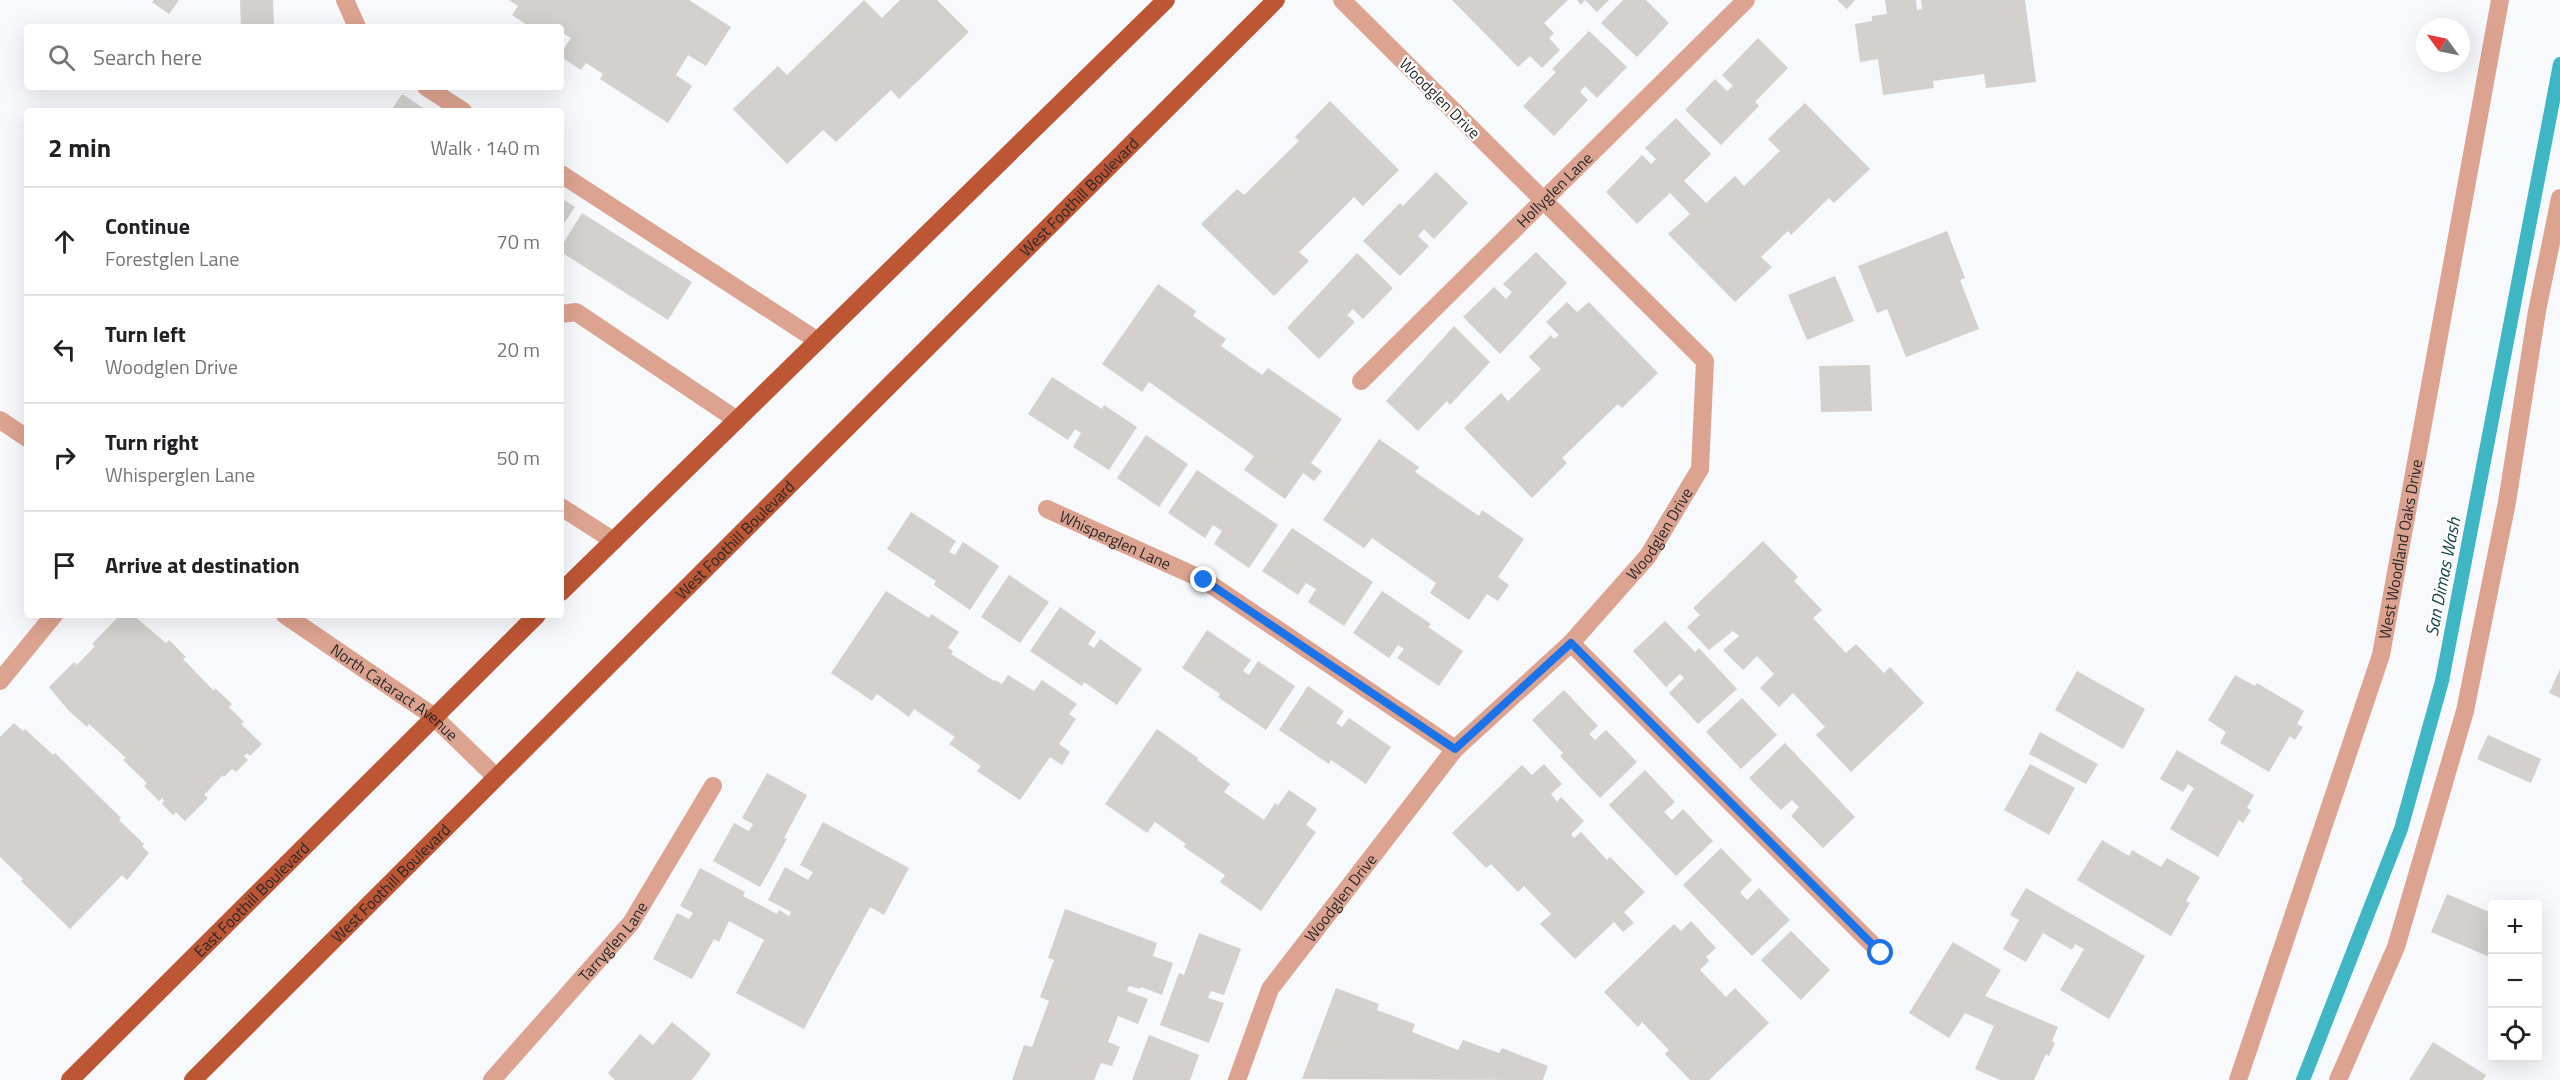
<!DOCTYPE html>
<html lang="en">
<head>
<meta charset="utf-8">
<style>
  :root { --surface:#fff; --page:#f6f6f6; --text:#202124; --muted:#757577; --line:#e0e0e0 }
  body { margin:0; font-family:"Titillium Web",sans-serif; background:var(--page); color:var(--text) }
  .controls { position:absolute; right:18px; bottom:18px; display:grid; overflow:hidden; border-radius:6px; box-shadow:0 6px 24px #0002 }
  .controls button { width:54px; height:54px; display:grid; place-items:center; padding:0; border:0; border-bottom:2px solid var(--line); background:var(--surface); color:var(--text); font:30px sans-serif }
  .compass { position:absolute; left:2416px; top:18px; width:54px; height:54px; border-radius:50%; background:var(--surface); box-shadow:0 6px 24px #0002; rotate:303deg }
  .stop { position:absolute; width:18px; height:18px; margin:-14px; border:4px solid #1a73e8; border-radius:50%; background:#fff }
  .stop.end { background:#1a73e8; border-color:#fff; box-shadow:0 2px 6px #0008 }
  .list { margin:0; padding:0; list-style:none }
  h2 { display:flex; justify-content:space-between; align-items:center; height:78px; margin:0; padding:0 24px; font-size:26px }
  h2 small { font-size:20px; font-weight:400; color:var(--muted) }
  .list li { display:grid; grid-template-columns:39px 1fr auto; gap:18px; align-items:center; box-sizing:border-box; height:108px; padding:0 24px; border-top:2px solid var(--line) }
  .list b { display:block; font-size:22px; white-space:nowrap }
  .list p { margin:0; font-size:20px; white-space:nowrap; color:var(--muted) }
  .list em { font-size:20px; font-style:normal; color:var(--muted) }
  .icon { flex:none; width:33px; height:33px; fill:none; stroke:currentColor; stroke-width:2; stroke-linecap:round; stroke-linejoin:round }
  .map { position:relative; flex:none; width:2560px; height:1080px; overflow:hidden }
  .search { position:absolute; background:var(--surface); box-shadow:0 6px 24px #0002; left:24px; top:24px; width:540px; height:66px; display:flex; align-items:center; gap:15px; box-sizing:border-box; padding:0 21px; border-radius:6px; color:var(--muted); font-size:22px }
  .panel { position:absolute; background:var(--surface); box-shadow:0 6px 24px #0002; left:24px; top:108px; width:540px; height:510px; border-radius:6px }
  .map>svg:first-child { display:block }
</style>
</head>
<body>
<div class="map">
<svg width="2560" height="1080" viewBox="0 0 2560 1080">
  <rect width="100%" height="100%" fill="#f7f9fd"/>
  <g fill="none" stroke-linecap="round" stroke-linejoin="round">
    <polyline stroke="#3fb6c3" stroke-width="14" points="2303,1080 2401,829 2442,681 2560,64"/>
  </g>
  <g fill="#d3d0cd">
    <polygon points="154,0 179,0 169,14 152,2"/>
    <polygon points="240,0 273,0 274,27 241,27"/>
    <polygon points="509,0 689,0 731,27 706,66 688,55 676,75 692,86 668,123 600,79 603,74 586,63 581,70 561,57 561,53 571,38 561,32 561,27 530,27 512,15 518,6"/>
    <polygon points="864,0 882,18 900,0 937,0 969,32 899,99 891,90 836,142 823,130 787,164 733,109 778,66 787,75"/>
    <polygon points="1452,0 1568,0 1544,23 1554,33 1549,38 1560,50 1542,68 1530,56 1518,67"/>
    <polygon points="1577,0 1609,0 1597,12 1585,0 1581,5"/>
    <polygon points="1623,0 1646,0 1669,23 1637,57 1601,23"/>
    <polygon points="1837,0 1855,0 1847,9"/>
    <polygon points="1885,0 1916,0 1917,10 1922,9 1921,0 2025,0 2036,82 1986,88 1984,74 1933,81 1934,88 1883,95 1878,59 1860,62 1855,24 1872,21 1872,16 1887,14"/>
    <polygon points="1589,31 1627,67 1597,98 1585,86 1580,92 1588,100 1554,136 1523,106 1556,72 1552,69"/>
    <polygon points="1758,38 1788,68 1755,102 1759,106 1721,145 1685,110 1715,79 1727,91 1733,86 1722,75"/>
    <polygon points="402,94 428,111 391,111"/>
    <polygon points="1330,101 1399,170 1363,206 1354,197 1299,252 1309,261 1274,296 1201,224 1237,189 1244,195 1299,141 1295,137"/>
    <polygon points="1805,103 1870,169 1834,203 1829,198 1791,235 1788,231 1761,257 1772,267 1735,302 1668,234 1690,214 1670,193 1637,224 1606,192 1642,155 1651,164 1656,159 1645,148 1676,118 1711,154 1684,181 1706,203 1735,176 1744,186 1780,151 1768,139"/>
    <polygon points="1436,172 1468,203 1434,239 1424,229 1418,236 1429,246 1400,276 1363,241 1400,203 1403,206"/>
    <polygon points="561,198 575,207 561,228"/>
    <polygon points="582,213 692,282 668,320 561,252 561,247"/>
    <polygon points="1947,231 1965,278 1960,280 1979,329 1906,357 1887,309 1877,313 1858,266"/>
    <polygon points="1536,252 1567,283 1500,354 1463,317 1494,287 1506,299 1512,292 1503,284"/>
    <polygon points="1357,253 1393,288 1363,319 1353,309 1347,315 1355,322 1319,359 1287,328"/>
    <polygon points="1835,276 1854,321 1807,340 1788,295"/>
    <polygon points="1158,284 1196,311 1193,316 1226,339 1221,346 1262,375 1268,368 1342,419 1311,463 1322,471 1314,481 1303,473 1285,499 1244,470 1254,456 1149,382 1142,392 1102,364"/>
    <polygon points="1567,302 1577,312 1589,302 1658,373 1622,408 1618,404 1562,458 1567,463 1532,498 1464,428 1501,393 1508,401 1541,369 1529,357 1551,335 1554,339 1559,335 1546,322"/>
    <polygon points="1454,326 1490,362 1450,405 1447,401 1418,431 1386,401"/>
    <polygon points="1870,365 1872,411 1821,412 1819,366"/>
    <polygon points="1052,377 1102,409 1104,405 1137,427 1109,470 1073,447 1081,433 1075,429 1068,440 1028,414"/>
    <polygon points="1146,435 1188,464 1159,507 1117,478"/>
    <polygon points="1379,439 1419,467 1415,472 1479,516 1482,510 1524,539 1498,577 1509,585 1498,601 1487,594 1469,620 1430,593 1436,583 1372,538 1364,548 1323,520"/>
    <polygon points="1197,470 1278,525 1249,568 1214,544 1222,531 1213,525 1205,538 1168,513"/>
    <polygon points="911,512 956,541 949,552 955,555 963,542 999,566 970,610 934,585 936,581 887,549"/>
    <polygon points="1292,528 1373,582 1344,626 1308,602 1316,589 1306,583 1298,595 1262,571"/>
    <polygon points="1763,541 1798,577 1794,581 1822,610 1813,618 1846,653 1856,644 1884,673 1890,667 1924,703 1851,772 1816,735 1825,727 1793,693 1779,707 1760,688 1774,674 1757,656 1743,670 1723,650 1739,636 1733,631 1709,650 1687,627 1700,615 1693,608"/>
    <polygon points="1009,575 1049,602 1020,643 981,617"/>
    <polygon points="886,591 929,618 931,614 959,632 948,648 953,651 951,654 994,681 995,680 1002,684 1008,675 1034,691 1042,680 1077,704 1069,714 1076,719 1059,744 1070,752 1062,765 1050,757 1020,800 977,771 981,766 949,744 955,737 914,709 909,717 877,694 872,701 831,673"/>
    <polygon points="1382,591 1431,624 1428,627 1463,651 1439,686 1397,658 1404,649 1398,645 1389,658 1353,633"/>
    <polygon points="1060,607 1096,632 1088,644 1094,648 1100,639 1142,669 1117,705 1084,682 1082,686 1030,651"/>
    <polygon points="120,615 133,615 166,643 169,640 186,657 183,659 214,691 215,688 232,704 229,707 244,722 241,724 262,744 250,756 247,753 244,756 248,760 236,772 232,769 224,777 223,775 204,795 208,798 185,821 176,812 173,815 162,804 164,801 162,798 159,801 144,786 147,783 123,760 126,758 89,724 87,727 68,710 49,687 74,662 77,665 95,646 92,644"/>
    <polygon points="1665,621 1695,652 1699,648 1737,689 1698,724 1669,693 1684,678 1680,674 1666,687 1633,651"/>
    <polygon points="1207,630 1251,660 1243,671 1249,675 1258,661 1295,686 1266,730 1218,697 1220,694 1182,668"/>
    <polygon points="2560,669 2560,698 2549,693"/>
    <polygon points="2077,671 2145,709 2123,749 2055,710"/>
    <polygon points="2235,675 2255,686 2257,683 2304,711 2297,724 2303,727 2295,740 2290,736 2269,772 2220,743 2226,732 2208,720"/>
    <polygon points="1308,686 1344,711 1336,723 1342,727 1349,718 1391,747 1366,784 1331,760 1329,764 1279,730"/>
    <polygon points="1564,690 1598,726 1589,734 1595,740 1606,730 1637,762 1600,798 1560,756 1563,753 1532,720"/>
    <polygon points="1742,698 1777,735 1741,769 1706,732"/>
    <polygon points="14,723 23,731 25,729 53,755 55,753 121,818 119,820 144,844 142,846 149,853 127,880 122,875 70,929 21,881 23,879 0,857 0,737"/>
    <polygon points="1157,729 1198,758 1197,760 1230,784 1224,792 1264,820 1275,803 1278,805 1289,790 1317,809 1306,825 1316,832 1261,911 1220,882 1225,875 1184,847 1186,844 1155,822 1147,833 1105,804"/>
    <polygon points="2040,732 2098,764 2086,784 2029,754"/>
    <polygon points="2488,735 2541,759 2531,783 2477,759"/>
    <polygon points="1785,743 1855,817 1823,848 1791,816 1799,807 1792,800 1781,810 1749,778"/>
    <polygon points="2177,750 2254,795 2247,808 2251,810 2243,823 2239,820 2218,857 2170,829 2194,788 2188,784 2183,792 2160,779"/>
    <polygon points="1544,764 1562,784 1551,794 1557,802 1561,797 1584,821 1571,834 1574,838 1581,832 1607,860 1610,857 1645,892 1624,912 1634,923 1623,932 1614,922 1575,959 1540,924 1551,914 1524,886 1518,892 1491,864 1486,868 1452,833 1522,765 1532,775"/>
    <polygon points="2030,764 2075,788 2049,835 2004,810"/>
    <polygon points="1645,770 1675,802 1664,812 1672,820 1683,809 1713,841 1676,876 1609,805"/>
    <polygon points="767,773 807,795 784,838 787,839 760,887 713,861 734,823 749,831 753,824 742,818"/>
    <polygon points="823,822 909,868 884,915 870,907 804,1029 736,993 764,940 729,921 719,942 714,939 692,979 653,959 677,913 689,919 693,913 680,906 700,868 745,892 743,896 777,914 779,910 789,916 791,912 768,900 785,867 808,880 813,872 800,865"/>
    <polygon points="2102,840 2129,856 2132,850 2161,867 2167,858 2200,877 2186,901 2190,903 2171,936 2077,880"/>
    <polygon points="1721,848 1752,880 1740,892 1747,900 1759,888 1790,920 1752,956 1683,885"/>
    <polygon points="2026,888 2145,956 2109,1019 2060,990 2084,949 2075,944 2072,950 2043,933 2026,962 2003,949 2019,920 2010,915"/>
    <polygon points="2447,894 2492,913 2492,958 2431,932"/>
    <polygon points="1065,909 1157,943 1153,956 1173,963 1162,995 1141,987 1140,989 1129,986 1127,991 1148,999 1138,1024 1118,1016 1108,1042 1120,1047 1112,1066 1101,1063 1094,1080 1012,1080 1024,1045 1032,1047 1049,1001 1040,997 1054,960 1048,958"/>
    <polygon points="1691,921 1716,948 1706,957 1709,961 1700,970 1726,997 1735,988 1769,1023 1709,1080 1690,1080 1665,1054 1669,1050 1642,1022 1638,1027 1604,992 1674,924 1681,931"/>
    <polygon points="1791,931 1830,970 1801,1000 1761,960"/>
    <polygon points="1199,933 1241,949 1224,995 1211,991 1208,998 1224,1003 1209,1043 1160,1025 1179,973 1184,975"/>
    <polygon points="1953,942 2001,970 1985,996 2058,1027 2052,1041 2055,1043 2049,1056 2046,1054 2034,1080 2000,1080 1975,1069 1994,1026 1965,1013 1949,1038 1909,1013"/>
    <polygon points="1336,988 1379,1004 1377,1010 1415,1024 1412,1032 1458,1050 1463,1040 1499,1053 1502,1048 1548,1066 1543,1080 1302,1079"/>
    <polygon points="672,1022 711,1054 692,1080 615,1080 608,1073 640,1034 653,1045"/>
    <polygon points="1149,1035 1199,1055 1190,1080 1132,1080"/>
    <polygon points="2433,1042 2486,1075 2483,1080 2409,1080"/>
  </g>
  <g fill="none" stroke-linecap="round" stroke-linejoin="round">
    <g stroke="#dda391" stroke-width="18">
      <polyline points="345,0 357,27"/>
      <polyline points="426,87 463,111"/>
      <polyline points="561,174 818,341"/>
      <polyline points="561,314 576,312 737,420"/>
      <polyline points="561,507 614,541"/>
      <polyline points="0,681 54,615"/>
      <polyline points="2338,1080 2396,947 2465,711 2507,502 2537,311 2560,198"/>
    </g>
    <g stroke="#dda391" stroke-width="18">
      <path id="s1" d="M1361 381 1746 0"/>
      <polyline points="0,420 27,438"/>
      <path id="s2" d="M1047 509 1204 580 1455 749"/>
      <path id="s3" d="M285 615 433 716 496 777"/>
      <polyline points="1571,643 1881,953"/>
      <path id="s4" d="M492 1080 631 923 713 786"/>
      <path id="s5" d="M1237 1080 1270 989 1455 749 1571 643 1648 556 1700 469 1705 361 1342 0"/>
      <path id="s6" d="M2238 1080 2381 655 2500 0"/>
    </g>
    <g stroke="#bc5634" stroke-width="18">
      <polyline points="561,592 1166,0"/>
      <path id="s7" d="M70 1080 537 615"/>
      <path id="s8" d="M193 1080 1276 0"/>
    </g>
  </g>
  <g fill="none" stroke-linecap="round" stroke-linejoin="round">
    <polyline stroke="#1a73e8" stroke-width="8" points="1204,580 1455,749 1571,643 1881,953"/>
  </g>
  <g text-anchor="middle" stroke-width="4.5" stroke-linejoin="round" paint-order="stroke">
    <g font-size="16" fill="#28282a" stroke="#fff">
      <text transform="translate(1440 98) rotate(45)" y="6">Woodglen Drive</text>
      <text dy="6" stroke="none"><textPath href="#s1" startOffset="272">Hollyglen Lane</textPath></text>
      <text dy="6" stroke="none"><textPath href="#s8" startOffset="1251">West Foothill Boulevard</textPath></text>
      <text dy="6" stroke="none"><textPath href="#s5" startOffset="698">Woodglen Drive</textPath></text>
      <text dy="6" stroke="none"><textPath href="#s8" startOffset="765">West Foothill Boulevard</textPath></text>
      <text dy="6" stroke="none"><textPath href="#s2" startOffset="75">Whisperglen Lane</textPath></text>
      <text dy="6" stroke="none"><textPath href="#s6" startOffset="556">West Woodland Oaks Drive</textPath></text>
      <text dy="6" stroke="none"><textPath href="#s3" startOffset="134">North Cataract Avenue</textPath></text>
      <text dy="6" stroke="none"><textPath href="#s8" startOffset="279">West Foothill Boulevard</textPath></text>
      <text dy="6" stroke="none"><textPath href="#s7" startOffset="256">East Foothill Boulevard</textPath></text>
      <text dy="6" stroke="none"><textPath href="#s5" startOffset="212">Woodglen Drive</textPath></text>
      <text dy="6" stroke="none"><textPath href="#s4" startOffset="184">Tarryglen Lane</textPath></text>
    </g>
    <g font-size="18" font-style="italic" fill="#0c4248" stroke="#fff">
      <text transform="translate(2443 577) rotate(-79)" y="6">San Dimas Wash</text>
    </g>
  </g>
</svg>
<div class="controls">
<button>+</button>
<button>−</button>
<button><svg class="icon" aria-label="locate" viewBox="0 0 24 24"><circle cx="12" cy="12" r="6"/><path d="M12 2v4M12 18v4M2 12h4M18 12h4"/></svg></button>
</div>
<svg class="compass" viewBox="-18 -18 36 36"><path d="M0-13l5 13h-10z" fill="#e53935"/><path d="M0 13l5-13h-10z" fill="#757577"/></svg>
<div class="stop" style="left:1881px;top:953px"></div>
<div class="stop end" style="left:1204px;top:580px"></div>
<div class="search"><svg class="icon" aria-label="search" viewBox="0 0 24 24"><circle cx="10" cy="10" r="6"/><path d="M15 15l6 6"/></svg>Search here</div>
<section class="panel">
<h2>2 min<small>Walk · 140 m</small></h2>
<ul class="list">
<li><svg class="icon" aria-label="ahead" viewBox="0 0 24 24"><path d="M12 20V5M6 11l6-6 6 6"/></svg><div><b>Continue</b><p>Forestglen Lane</p></div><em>70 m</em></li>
<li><svg class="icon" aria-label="left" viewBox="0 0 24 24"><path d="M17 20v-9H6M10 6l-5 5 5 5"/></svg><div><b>Turn left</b><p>Woodglen Drive</p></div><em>20 m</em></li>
<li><svg class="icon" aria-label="right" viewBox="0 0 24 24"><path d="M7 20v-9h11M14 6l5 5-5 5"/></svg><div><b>Turn right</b><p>Whisperglen Lane</p></div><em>50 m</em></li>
<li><svg class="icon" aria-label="arrive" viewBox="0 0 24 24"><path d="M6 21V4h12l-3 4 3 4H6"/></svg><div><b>Arrive at destination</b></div></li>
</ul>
</section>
</div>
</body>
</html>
